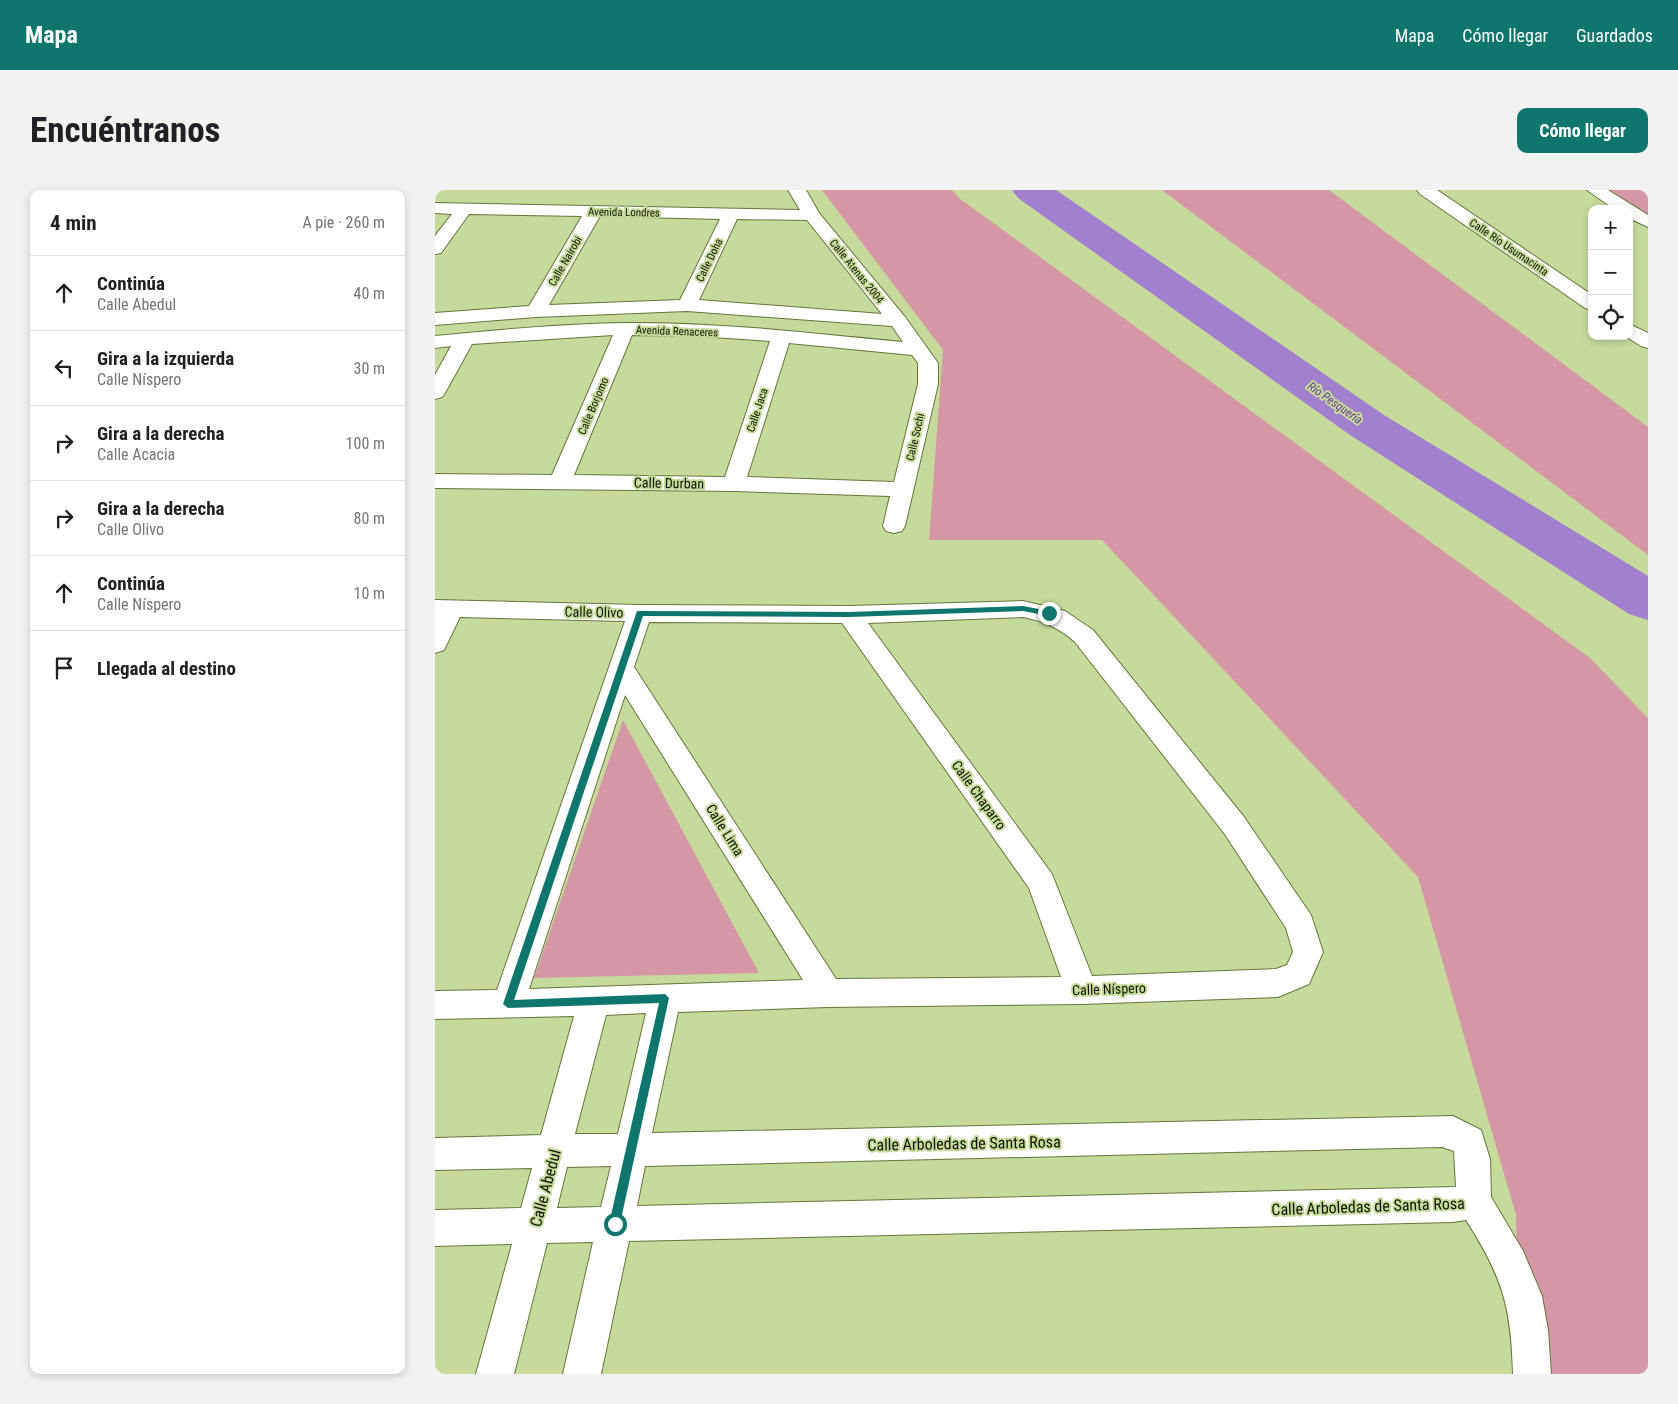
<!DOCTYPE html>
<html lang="es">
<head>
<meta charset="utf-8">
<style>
  :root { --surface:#fff; --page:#f2f2f2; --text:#202124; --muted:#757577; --line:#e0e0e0; --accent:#0f766e }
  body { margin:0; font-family:"Roboto Condensed",sans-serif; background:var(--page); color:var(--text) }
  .controls { position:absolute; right:15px; top:15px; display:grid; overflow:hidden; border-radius:10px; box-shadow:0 2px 8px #0003 }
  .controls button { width:45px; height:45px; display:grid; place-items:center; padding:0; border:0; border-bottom:1px solid var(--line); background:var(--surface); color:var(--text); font:25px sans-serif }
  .stop { position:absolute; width:15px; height:15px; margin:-11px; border:4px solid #0f766e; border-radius:50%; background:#fff }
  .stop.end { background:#0f766e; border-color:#fff; box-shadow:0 1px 5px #0008 }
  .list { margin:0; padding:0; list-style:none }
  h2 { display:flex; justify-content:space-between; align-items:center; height:65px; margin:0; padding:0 20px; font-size:21px }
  h2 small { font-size:16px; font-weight:400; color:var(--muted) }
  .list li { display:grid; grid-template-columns:32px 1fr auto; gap:15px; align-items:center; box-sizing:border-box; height:75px; padding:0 20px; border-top:1px solid var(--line) }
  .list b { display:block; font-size:19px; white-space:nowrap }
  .list p { margin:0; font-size:16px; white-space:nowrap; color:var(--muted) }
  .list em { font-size:16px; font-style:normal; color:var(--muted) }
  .icon { flex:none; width:28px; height:28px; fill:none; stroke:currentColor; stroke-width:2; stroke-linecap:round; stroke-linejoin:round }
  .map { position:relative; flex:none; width:1213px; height:1184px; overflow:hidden; border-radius:10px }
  header { display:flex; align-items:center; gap:30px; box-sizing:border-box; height:70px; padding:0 25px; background:var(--accent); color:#fff }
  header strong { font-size:24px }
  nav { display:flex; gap:28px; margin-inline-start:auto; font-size:18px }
  .intro { display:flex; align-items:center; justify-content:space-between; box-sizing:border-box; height:120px; padding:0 30px }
  h1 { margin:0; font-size:35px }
  .button { padding:12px 22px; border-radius:10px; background:var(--accent); color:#fff; font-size:18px; font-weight:700 }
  main { display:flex; gap:30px; padding:0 30px }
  aside { flex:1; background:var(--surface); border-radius:10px; box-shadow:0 2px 8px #0003 }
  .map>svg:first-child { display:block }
</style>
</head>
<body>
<header>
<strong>Mapa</strong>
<nav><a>Mapa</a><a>Cómo llegar</a><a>Guardados</a></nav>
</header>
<div class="intro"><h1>Encuéntranos</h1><a class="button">Cómo llegar</a></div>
<main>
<aside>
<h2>4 min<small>A pie · 260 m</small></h2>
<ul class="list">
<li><svg class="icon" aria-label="ahead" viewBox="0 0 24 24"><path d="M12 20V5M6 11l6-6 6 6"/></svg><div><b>Continúa</b><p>Calle Abedul</p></div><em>40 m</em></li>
<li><svg class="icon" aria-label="left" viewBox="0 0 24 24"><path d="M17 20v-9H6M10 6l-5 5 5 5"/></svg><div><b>Gira a la izquierda</b><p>Calle Níspero</p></div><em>30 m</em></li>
<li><svg class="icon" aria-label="right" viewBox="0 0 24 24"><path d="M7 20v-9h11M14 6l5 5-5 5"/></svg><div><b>Gira a la derecha</b><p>Calle Acacia</p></div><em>100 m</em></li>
<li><svg class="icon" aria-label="right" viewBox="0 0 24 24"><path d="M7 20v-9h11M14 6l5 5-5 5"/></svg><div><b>Gira a la derecha</b><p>Calle Olivo</p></div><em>80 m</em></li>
<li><svg class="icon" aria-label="ahead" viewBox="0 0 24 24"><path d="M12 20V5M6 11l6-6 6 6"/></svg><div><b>Continúa</b><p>Calle Níspero</p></div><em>10 m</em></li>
<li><svg class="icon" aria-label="arrive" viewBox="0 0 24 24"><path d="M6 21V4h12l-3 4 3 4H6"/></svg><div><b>Llegada al destino</b></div></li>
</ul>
</aside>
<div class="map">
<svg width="1213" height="1184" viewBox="0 0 1213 1184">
  <rect width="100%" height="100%" fill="#c6db9b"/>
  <g fill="#d597a6">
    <polygon points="387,0 517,0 524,8 1155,468 1213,528 1213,1184 1084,1184 1081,1025 983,687 667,350 494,350 508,160"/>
    <polygon points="727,0 894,0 1213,237 1213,365"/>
    <polygon points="1170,0 1213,0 1213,25"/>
    <polygon points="188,530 324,783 99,788"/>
  </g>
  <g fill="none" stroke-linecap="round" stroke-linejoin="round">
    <polygon fill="#a280ce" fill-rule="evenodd" points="577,0 621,0 949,225 1213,386 1213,430 1194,424 915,245 583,8"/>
    <defs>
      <g id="minor">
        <path d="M353 0H371L384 23 470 127 503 173V194L470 336 467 341 459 343 451 341 448 336 455 306 299 301 0 298V284L117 285 178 145 37 154 10 203 7 207 0 209V185L16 156 0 158V146C63 140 126 134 189 133 282 132 375 143 468 152L457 136 252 121 101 127 0 135V123L94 116 147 26 34 24 6 63 0 64V46L17 24 0 23V13L365 20ZM165 26 285 29 245 110 114 115ZM302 29 372 30 447 124 264 110ZM197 145 263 146 335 151 290 287 139 285ZM354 153 477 165 483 173V194L459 292 312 287Z"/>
        <polygon points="982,0 1002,0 1157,105 1157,120 1150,118 985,4"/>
        <polygon points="1152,0 1173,0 1213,25 1213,37 1194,28 1194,19 1179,19"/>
        <polygon points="1194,134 1213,143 1213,158 1206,156 1190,146 1194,146"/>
        <path d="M0 410 205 415 414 416 588 411 630 421 658 440 809 627 876 725 888 762 874 794 843 807 647 814 393 817 243 822 217 943 1018 926 1046 940 1055 969 1056 1007 1088 1061 1107 1106 1113 1140 1116 1184H1078C1076 1116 1068 1088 1031 1030L1018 1032 194 1051 166 1184H128L158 1052 112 1053 79 1184H41L77 1054 0 1056V1020L86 1018 97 978 0 980V948L106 945 139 826 0 829V801L62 800 190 431 25 427 9 460 0 463ZM588 427C609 431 624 438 640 452L789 643 851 738 858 762 852 775 841 779 657 786 617 684 433 433ZM214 432 407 433 594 698 626 787 401 789 199 477ZM190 505 368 790 94 799ZM211 823 183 944H140L171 825ZM1007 957 1019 961 1021 997 202 1016 210 976ZM176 976 166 1017 122 1018 132 977Z"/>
      </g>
    </defs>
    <use href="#minor" stroke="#64763a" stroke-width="2"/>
    <use href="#minor" fill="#fff" fill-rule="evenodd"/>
  </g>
  <polygon fill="#0f766e" points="588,416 614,421 617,423 614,426 588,421 414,427 208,426 79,810 230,804 234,808 185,1034 183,1038 180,1040 176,1038 174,1034 224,813 73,818 68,814 202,421 414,422"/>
  <g text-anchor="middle" stroke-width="4" stroke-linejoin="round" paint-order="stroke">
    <g font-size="11" fill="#0f1601" stroke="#c6db9b">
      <text transform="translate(189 22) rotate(1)" y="4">Avenida Londres</text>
      <text transform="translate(1074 57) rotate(34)" y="4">Calle Río Usumacinta</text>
      <text transform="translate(274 70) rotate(-64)" y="4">Calle Doha</text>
      <text transform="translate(130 71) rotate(-60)" y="4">Calle Nairobi</text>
      <text transform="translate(422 81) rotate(51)" y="4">Calle Atenas 2004</text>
      <text transform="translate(242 141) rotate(2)" y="4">Avenida Renaceres</text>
      <text transform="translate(158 216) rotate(-67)" y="4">Calle Borjomo</text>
      <text transform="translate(322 220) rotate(-72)" y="4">Calle Jaca</text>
      <text transform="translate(480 247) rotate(-77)" y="4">Calle Sochi</text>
    </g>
    <g font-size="12" font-style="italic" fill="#673a97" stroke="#c6db9b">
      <text transform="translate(900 213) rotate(35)" y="4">Río Pesquería</text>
    </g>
    <g font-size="14" fill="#0f1601" stroke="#c6db9b">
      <text transform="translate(234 293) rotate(1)" y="5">Calle Durban</text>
      <text transform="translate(159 422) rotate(1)" y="5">Calle Olivo</text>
      <text transform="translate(544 605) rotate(54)" y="5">Calle Chaparro</text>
      <text transform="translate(290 640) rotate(58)" y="5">Calle Lima</text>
      <text transform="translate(674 799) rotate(-2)" y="5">Calle Níspero</text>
    </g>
    <g font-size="16" fill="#0f1601" stroke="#c6db9b">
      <text transform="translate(529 953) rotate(-1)" y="6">Calle Arboledas de Santa Rosa</text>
      <text transform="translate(110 998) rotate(-75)" y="6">Calle Abedul</text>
      <text transform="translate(933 1016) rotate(-2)" y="6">Calle Arboledas de Santa Rosa</text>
    </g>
  </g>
</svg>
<div class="controls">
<button>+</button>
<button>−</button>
<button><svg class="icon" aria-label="locate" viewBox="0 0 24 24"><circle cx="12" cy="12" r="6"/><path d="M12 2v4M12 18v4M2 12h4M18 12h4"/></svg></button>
</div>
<div class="stop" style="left:180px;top:1034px"></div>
<div class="stop end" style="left:614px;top:423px"></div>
</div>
</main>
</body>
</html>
